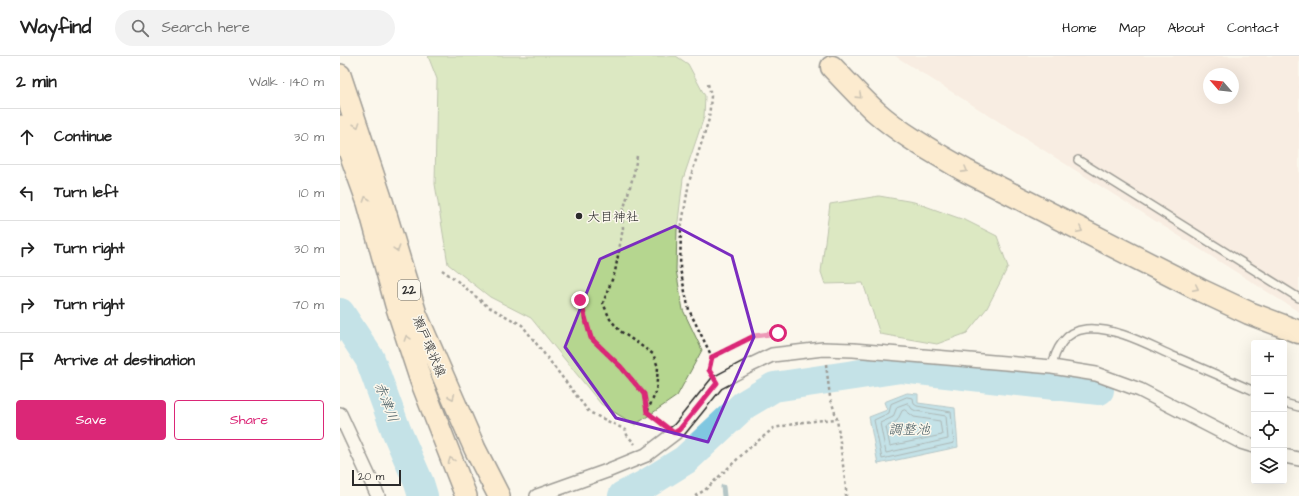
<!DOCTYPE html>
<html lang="en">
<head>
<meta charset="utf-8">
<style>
  :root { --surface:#fff; --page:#f2f2f2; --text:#222; --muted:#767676; --line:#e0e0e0; --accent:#db2777 }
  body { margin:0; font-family:"Architects Daughter","Klee One",sans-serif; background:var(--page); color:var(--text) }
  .controls { position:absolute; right:12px; bottom:12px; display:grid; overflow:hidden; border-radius:4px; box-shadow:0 4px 16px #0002 }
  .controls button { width:36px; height:36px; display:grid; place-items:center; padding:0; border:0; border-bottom:1px solid var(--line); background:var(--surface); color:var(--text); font:20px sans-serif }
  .compass { position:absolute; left:863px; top:12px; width:36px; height:36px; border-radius:50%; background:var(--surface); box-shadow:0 4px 16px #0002; rotate:298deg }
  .scale { position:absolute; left:12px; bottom:10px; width:49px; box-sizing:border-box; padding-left:4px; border:2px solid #2b2b2b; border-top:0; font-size:11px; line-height:14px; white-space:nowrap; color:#2b2b2b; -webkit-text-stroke:3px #fbf7ec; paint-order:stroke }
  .stop { position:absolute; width:12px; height:12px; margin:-9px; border:3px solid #db2777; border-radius:50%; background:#fff }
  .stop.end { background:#db2777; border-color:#fff; box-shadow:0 1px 4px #0008 }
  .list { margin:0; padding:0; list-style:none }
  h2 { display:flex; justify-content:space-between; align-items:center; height:52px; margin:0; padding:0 16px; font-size:17px }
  h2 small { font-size:13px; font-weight:400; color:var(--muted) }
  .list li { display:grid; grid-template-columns:26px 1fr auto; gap:12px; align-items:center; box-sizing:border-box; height:56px; padding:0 16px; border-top:1px solid var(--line) }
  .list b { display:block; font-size:15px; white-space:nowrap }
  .list em { font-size:13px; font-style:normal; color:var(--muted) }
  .actions { display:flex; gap:8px; padding:12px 16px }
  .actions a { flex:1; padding:9px 0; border:1px solid var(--accent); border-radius:4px; text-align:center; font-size:14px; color:var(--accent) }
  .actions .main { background:var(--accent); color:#fff }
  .icon { flex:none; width:22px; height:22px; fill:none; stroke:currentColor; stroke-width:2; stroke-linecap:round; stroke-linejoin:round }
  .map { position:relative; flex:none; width:959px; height:440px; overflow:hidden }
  header { display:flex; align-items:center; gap:24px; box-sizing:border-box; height:56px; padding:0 20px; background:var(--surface); border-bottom:1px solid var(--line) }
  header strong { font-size:19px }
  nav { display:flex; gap:22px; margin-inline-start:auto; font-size:14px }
  .search { width:280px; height:36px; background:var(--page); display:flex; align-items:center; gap:10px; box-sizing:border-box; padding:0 14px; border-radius:22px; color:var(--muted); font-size:15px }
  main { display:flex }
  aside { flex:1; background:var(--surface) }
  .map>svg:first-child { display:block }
</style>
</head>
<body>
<header>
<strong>Wayfind</strong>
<div class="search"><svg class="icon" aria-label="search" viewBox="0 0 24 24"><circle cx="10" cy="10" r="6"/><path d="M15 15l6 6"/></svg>Search here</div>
<nav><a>Home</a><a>Map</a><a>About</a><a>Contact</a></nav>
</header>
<main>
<aside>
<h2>2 min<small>Walk · 140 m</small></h2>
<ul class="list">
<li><svg class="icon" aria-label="ahead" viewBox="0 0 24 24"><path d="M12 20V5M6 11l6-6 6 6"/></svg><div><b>Continue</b></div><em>30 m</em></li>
<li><svg class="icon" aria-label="left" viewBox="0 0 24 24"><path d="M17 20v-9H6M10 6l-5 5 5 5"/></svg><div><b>Turn left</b></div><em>10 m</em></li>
<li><svg class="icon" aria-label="right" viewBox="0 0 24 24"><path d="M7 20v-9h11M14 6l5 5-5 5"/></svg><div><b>Turn right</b></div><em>30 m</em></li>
<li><svg class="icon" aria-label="right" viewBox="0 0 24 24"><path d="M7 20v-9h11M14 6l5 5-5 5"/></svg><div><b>Turn right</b></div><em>70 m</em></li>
<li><svg class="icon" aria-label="arrive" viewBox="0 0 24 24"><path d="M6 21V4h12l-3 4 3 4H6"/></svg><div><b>Arrive at destination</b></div></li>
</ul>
<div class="actions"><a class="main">Save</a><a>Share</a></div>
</aside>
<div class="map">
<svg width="959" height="440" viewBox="0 0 959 440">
  <rect width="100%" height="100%" fill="#fbf7ec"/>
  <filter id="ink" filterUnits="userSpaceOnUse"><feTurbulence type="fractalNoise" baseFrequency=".025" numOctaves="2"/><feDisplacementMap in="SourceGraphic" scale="8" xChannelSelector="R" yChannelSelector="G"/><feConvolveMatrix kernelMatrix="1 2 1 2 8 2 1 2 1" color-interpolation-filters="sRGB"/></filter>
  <g filter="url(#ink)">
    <path fill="#f4e0d4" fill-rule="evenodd" d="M555 0H959V256ZM869 18H893V42H869Z"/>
    <g fill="#b5d68f" stroke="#70805d">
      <polygon points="88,0 336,0 348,8 365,40 364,61 343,123 337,174 336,214 343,254 362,294 337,340 295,369 261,348 191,262 150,241 108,208 95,128 97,23"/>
      <polygon points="539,140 574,146 627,165 657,180 668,211 647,252 627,277 597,288 540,278 523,227 485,228 481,216 490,148"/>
    </g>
    <polygon fill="#80c7e0" stroke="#5e8998" points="567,337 578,338 578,347 615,352 618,391 538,408 529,361 547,354 544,346"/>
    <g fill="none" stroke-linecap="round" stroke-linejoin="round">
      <g stroke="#4d6973" stroke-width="1">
        <polygon points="567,341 573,342 574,348 577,350 611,356 614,387 542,403 534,364 549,357 551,348"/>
        <polygon points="568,347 572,353 576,355 606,360 608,383 546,397 540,367 553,361 557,351"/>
        <polygon points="565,354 574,361 600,365 602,379 550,390 546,371 557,365 562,355"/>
      </g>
      <polyline stroke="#5e8998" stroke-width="5" points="383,431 384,440"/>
      <g stroke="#80c7e0" stroke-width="30">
        <polyline points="0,257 30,303 56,374 79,427 83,440"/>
        <polyline points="283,440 303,430 345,404 404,349 434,331 561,312 759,334"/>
      </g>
      <defs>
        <g id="service">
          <polyline points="738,104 959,242"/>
          <path d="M712 311C715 294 725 275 746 273 776 271 806 288 833 300 860 311 887 323 914 335"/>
          <polyline points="944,347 959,351"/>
        </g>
        <g id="minor">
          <polyline points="0,358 38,440"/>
          <polyline points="944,400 959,403"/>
          <polyline points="197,440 267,415 306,399 339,374 377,327 411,309 432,299 483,293 513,294 712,311 756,318 800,334 901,386 914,390"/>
        </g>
        <g id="primary">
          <polyline points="0,19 42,145 76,258 135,393 159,440"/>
          <polyline points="0,70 28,147 56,249 81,325 126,440"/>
        </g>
        <path id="motorway" d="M492 11C506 26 520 41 535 55 562 79 595 97 626 115L860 234 909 257 959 276"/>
      </defs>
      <use href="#service" stroke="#2b2b2b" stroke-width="10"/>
      <use href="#minor" stroke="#2b2b2b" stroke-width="16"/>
      <use href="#primary" stroke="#2b2b2b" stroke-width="24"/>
      <use href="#motorway" stroke="#2b2b2b" stroke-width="25"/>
      <g stroke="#2b2b2b" stroke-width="2.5" stroke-dasharray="3 3" stroke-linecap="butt">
        <polyline points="368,28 371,40 369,63 349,126 341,174 340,213 349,254 372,301"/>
        <polyline points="297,100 294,117 282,159 283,172 275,216 263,247 270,263 280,275 313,298 318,311 316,336 307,356 323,368"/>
        <polyline points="102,214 115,223 147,250 182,269 249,356 286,374 287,379 295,388"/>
        <polyline points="240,244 251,282 281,311 304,338 307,356"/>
        <polyline points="486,308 490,341 497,363 506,432 506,440"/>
        <polyline points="369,315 372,301 414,280 438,277"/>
        <polyline points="355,440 365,434 408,393 434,372 463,366 497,363"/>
      </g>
      <use href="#service" stroke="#fbf7ec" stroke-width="7"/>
      <use href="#minor" stroke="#fbf7ec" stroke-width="13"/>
      <use href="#primary" stroke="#fcdcac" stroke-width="21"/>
      <use href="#motorway" stroke="#fcdcac" stroke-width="22"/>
    </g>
    <defs><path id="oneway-chevron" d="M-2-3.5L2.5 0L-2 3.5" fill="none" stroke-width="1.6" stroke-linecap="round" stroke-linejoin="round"/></defs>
    <g stroke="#94846c">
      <use href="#oneway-chevron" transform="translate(519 40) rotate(44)"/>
      <use href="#oneway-chevron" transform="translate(17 69) rotate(71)"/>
      <use href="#oneway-chevron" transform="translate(625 114) rotate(29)"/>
      <use href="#oneway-chevron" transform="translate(26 143) rotate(-109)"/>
      <use href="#oneway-chevron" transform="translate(740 174) rotate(27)"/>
      <use href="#oneway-chevron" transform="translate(57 193) rotate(73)"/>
      <use href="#oneway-chevron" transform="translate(856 232) rotate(26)"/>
      <use href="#oneway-chevron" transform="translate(67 282) rotate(-108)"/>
      <use href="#oneway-chevron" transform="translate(112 341) rotate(67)"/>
      <use href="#oneway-chevron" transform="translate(111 404) rotate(-111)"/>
    </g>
  </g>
  <g fill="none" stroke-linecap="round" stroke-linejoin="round" filter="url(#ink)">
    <polyline stroke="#db2777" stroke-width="5" points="240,244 251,282 281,311 304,338 307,356 334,377 339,374 377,327 369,314 372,301 414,280 438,277"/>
  </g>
  <path d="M0 0H959V440H0ZM335 170 392 200 414 281 368 386 276 362 225 291 260 203Z" fill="#fbf7ec" fill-opacity=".55" fill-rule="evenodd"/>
  <path fill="none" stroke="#7b2cbf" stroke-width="3" stroke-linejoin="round" d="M335 170 392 200 414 281 368 386 276 362 225 291 260 203Z"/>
  <circle fill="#2b2b2b" stroke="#fbf7ec" stroke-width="1.5" cx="239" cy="160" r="4"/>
  <g text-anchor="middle" stroke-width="3" stroke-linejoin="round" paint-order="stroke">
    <rect fill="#fbf7ec" stroke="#696865" stroke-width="1" x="58" y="224" width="22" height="20" rx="3"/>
    <g font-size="12" font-weight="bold" fill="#2b2b2b">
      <text x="69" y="238">22</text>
    </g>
    <g font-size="13" fill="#2b2b2b" stroke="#fbf7ec" text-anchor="start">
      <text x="247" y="165">大目神社</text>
    </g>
    <g font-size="13" fill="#2b2b2b" stroke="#fbf7ec">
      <text transform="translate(90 290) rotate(67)" y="5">瀬戸環状線</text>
    </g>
    <g font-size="14" font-style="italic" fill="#445a61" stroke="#fbf7ec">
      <text transform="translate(47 346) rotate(69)" y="5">赤津川</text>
      <text x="569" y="378">調整池</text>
    </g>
  </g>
</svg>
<div class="controls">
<button>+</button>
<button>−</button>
<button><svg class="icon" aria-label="locate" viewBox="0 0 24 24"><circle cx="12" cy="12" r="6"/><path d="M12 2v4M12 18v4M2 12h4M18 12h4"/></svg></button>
<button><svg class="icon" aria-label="layers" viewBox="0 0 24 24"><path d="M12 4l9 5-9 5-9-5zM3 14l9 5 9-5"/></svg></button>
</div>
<svg class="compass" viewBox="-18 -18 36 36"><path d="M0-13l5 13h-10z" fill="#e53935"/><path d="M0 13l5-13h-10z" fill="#767676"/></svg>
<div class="scale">20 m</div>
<div class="stop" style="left:438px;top:277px"></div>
<div class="stop end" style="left:240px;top:244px"></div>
</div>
</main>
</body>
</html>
